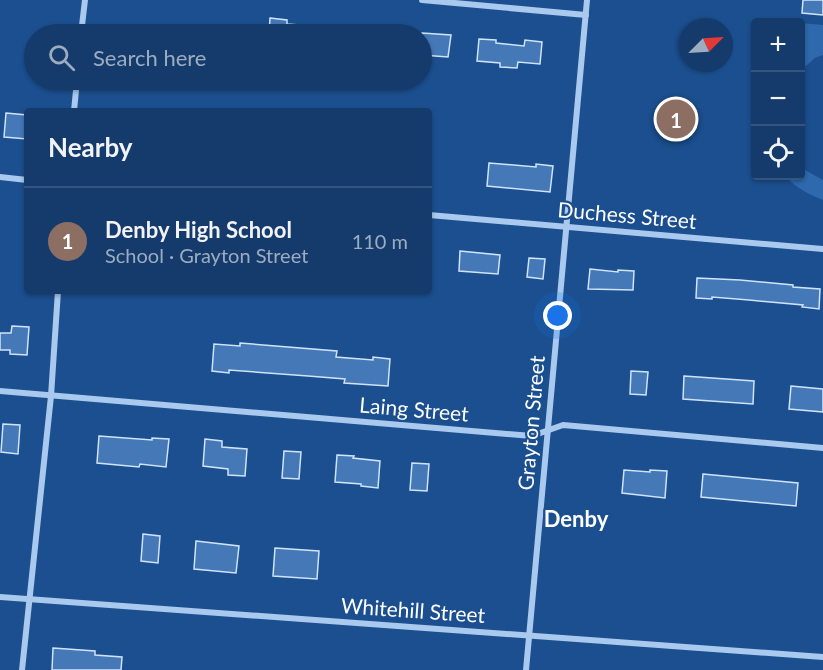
<!DOCTYPE html>
<html lang="en">
<head>
<meta charset="utf-8">
<style>
  :root { --surface:#143b6b; --page:#1d4271; --text:#f1f3f6; --muted:#9dadc1; --line:#33557e; --accent:#ffd166 }
  body { margin:0; font-family:Lato,sans-serif; background:var(--page); color:var(--text) }
  .controls { position:absolute; right:18px; top:18px; display:grid; overflow:hidden; border-radius:6px; box-shadow:0 2px 4px #0004 }
  .controls button { width:54px; height:54px; display:grid; place-items:center; padding:0; border:0; border-bottom:2px solid var(--line); background:var(--surface); color:var(--text); font:30px sans-serif }
  .compass { position:absolute; left:679px; top:18px; width:54px; height:54px; border-radius:50%; background:var(--surface); box-shadow:0 2px 4px #0004; rotate:66deg }
  .you { position:absolute; left:558px; top:316px; width:21px; height:21px; margin:-15px; border:4px solid #fff; border-radius:50%; background:#1a73e8; box-shadow:0 0 0 9px #1a73e833 }
  .badge { display:grid; place-items:center; width:39px; height:39px; border-radius:50%; background:var(--accent); color:#fff; font-size:20px; font-weight:700 }
  .pin { position:absolute; translate:-50% -50%; border:3px solid #fff; box-shadow:0 2px 6px #0006 }
  .list { margin:0; padding:0; list-style:none }
  h2 { display:flex; justify-content:space-between; align-items:center; height:78px; margin:0; padding:0 24px; font-size:26px }
  h2 small { font-size:20px; font-weight:400; color:var(--muted) }
  .list li { display:grid; grid-template-columns:39px 1fr auto; gap:18px; align-items:center; box-sizing:border-box; height:108px; padding:0 24px; border-top:2px solid var(--line) }
  .list b { display:block; font-size:22px; white-space:nowrap }
  .list p { margin:0; font-size:20px; white-space:nowrap; color:var(--muted) }
  .list em { font-size:20px; font-style:normal; color:var(--muted) }
  .icon { flex:none; width:33px; height:33px; fill:none; stroke:currentColor; stroke-width:2; stroke-linecap:round; stroke-linejoin:round }
  .map { position:relative; flex:none; width:823px; height:670px; overflow:hidden }
  .search { position:absolute; background:var(--surface); box-shadow:0 2px 4px #0004; left:24px; top:24px; width:408px; height:66px; display:flex; align-items:center; gap:15px; box-sizing:border-box; padding:0 21px; border-radius:33px; color:var(--muted); font-size:22px }
  .panel { position:absolute; background:var(--surface); box-shadow:0 2px 4px #0004; left:24px; top:108px; width:408px; height:186px; border-radius:6px }
  .map>svg:first-child { display:block }
</style>
</head>
<body>
<div class="map">
<svg width="823" height="670" viewBox="0 0 823 670">
  <rect width="100%" height="100%" fill="#1b4f8f"/>
  <g fill="#2e69ad">
    <polygon points="801,23 823,25 823,55 815,58 801,70"/>
    <path d="M801 166 805 170 823 180V200C808 194 796 188 785 176H800Z"/>
  </g>
  <g fill="#4478b7" stroke="#cfe3fa" stroke-width="1.5">
    <polygon points="803,0 823,0 823,15 802,13"/>
    <polygon points="270,18 287,20 287,24 312,26 312,34 269,34"/>
    <polygon points="422,33 451,35 448,57 422,55"/>
    <polygon points="479,39 496,40 496,43 524,46 525,40 542,42 540,64 518,62 517,68 500,67 500,63 477,61"/>
    <polygon points="6,113 27,115 27,139 4,137"/>
    <polygon points="489,163 536,167 536,164 553,166 550,192 487,186"/>
    <polygon points="460,251 500,255 498,274 459,271"/>
    <polygon points="529,258 545,259 543,279 527,277"/>
    <polygon points="590,269 618,272 618,270 634,271 633,290 588,289"/>
    <polygon points="697,278 740,280 793,285 793,287 820,289 819,309 802,307 803,305 749,300 712,297 712,299 696,298"/>
    <polygon points="12,326 29,327 27,355 10,354 10,350 0,350 0,333 11,333"/>
    <polygon points="240,343 337,351 336,357 373,360 373,357 390,359 388,386 344,383 345,379 308,376 229,370 229,373 212,371 214,344 240,346"/>
    <polygon points="631,371 648,372 646,395 630,394"/>
    <polygon points="684,376 754,381 753,404 683,399"/>
    <polygon points="791,386 823,389 823,412 789,409"/>
    <polygon points="3,424 20,425 18,454 1,452"/>
    <polygon points="99,436 152,440 152,438 169,439 166,467 140,464 139,467 97,463"/>
    <polygon points="205,439 222,441 222,447 247,449 245,476 228,475 228,469 203,466"/>
    <polygon points="284,451 301,452 299,479 282,478"/>
    <polygon points="337,455 354,456 353,458 380,461 378,488 361,486 361,484 335,482"/>
    <polygon points="412,463 429,464 427,491 410,490"/>
    <polygon points="624,470 650,472 650,470 667,471 665,498 622,493"/>
    <polygon points="703,474 798,483 796,506 701,497"/>
    <polygon points="143,534 160,536 158,563 141,561"/>
    <polygon points="196,541 239,546 236,573 194,569"/>
    <polygon points="275,548 319,551 317,579 273,576"/>
    <polygon points="53,648 95,651 95,655 122,657 121,670 52,670"/>
  </g>
  <g fill="none" stroke-linecap="round" stroke-linejoin="round">
    <g stroke="#a9c9ee" stroke-width="6">
      <polyline points="422,0 586,15"/>
      <polyline points="81,34 85,0"/>
      <polyline points="74,111 77,80"/>
      <polyline points="0,177 27,180"/>
      <polyline points="429,215 823,249"/>
      <polyline points="0,391 532,436 563,425 823,448"/>
      <polyline points="0,597 823,657"/>
      <polyline points="22,670 51,396 58,291"/>
      <polyline points="526,670 587,0"/>
    </g>
  </g>
  <g text-anchor="middle" stroke-width="4.5" stroke-linejoin="round" paint-order="stroke">
    <g font-size="21" fill="#fff" stroke="#1b4f8f">
      <text transform="translate(627 216) rotate(5)" y="7">Duchess Street</text>
      <text transform="translate(414 410) rotate(5)" y="7">Laing Street</text>
      <text transform="translate(532 423) rotate(-85)" y="7">Grayton Street</text>
      <text transform="translate(413 611) rotate(4)" y="7">Whitehill Street</text>
    </g>
    <g font-size="22" font-weight="bold" fill="#fff" stroke="#1b4f8f">
      <text x="576" y="527">Denby</text>
    </g>
  </g>
</svg>
<div class="controls">
<button>+</button>
<button>−</button>
<button><svg class="icon" aria-label="locate" viewBox="0 0 24 24"><circle cx="12" cy="12" r="6"/><path d="M12 2v4M12 18v4M2 12h4M18 12h4"/></svg></button>
</div>
<svg class="compass" viewBox="-18 -18 36 36"><path d="M0-13l5 13h-10z" fill="#e53935"/><path d="M0 13l5-13h-10z" fill="#9dadc1"/></svg>
<div class="you"></div>
<div class="pin badge" style="left:676px;top:119px;background:#8d6e63">1</div>
<div class="search"><svg class="icon" aria-label="search" viewBox="0 0 24 24"><circle cx="10" cy="10" r="6"/><path d="M15 15l6 6"/></svg>Search here</div>
<section class="panel">
<h2>Nearby<small></small></h2>
<ul class="list">
<li><span class="badge" style="background:#8d6e63">1</span><div><b>Denby High School</b><p>School · Grayton Street</p></div><em>110 m</em></li>
</ul>
</section>
</div>
</body>
</html>
